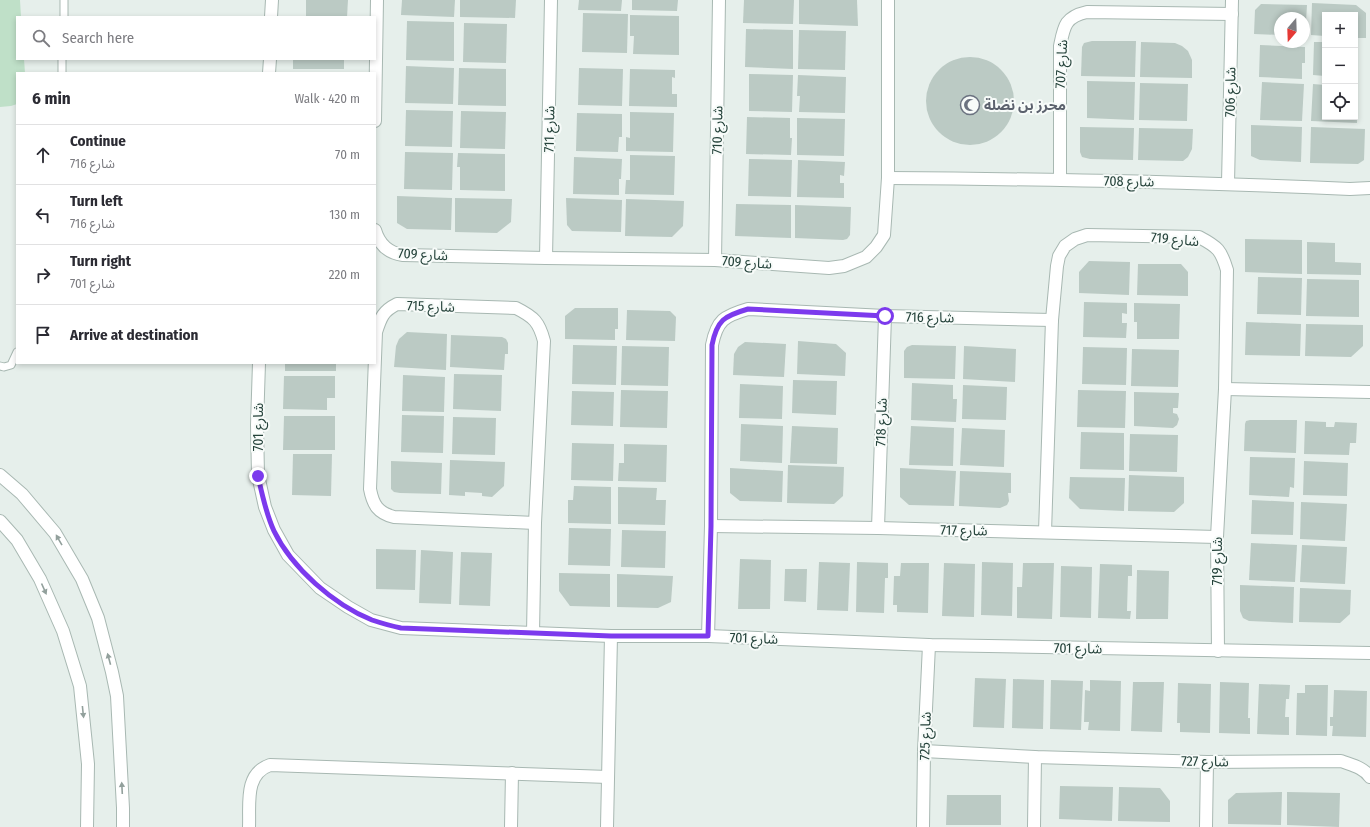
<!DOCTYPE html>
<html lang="en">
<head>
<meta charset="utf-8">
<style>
  :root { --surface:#fff; --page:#f7f7f7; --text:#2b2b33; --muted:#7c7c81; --line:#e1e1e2 }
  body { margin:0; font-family:"Fira Sans Condensed","Noto Sans Arabic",sans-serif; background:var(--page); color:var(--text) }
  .controls { position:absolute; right:12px; top:12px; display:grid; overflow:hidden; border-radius:0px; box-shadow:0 2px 6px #0003 }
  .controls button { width:36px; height:36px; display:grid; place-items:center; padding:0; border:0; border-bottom:1px solid var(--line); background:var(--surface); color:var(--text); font:20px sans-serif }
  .compass { position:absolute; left:1274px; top:12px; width:36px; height:36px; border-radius:50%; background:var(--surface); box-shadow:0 2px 6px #0003; rotate:199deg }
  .stop { position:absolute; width:12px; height:12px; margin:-9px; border:3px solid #7c3aed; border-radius:50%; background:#fff }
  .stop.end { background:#7c3aed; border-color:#fff; box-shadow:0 1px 4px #0008 }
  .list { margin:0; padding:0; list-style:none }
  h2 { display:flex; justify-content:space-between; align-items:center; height:52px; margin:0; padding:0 16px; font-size:17px }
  h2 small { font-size:13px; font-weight:400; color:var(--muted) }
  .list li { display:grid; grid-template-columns:26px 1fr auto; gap:12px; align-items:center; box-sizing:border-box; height:60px; padding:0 16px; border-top:1px solid var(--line) }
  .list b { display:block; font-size:15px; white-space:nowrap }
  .list p { margin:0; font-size:13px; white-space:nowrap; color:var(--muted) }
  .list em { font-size:13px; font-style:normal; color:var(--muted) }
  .icon { flex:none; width:22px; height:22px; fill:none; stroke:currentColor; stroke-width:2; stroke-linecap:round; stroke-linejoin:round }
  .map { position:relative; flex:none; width:1370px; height:827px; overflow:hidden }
  .search { position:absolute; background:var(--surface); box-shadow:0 2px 6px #0003; left:16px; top:16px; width:360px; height:44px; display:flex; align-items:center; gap:10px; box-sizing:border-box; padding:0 14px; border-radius:0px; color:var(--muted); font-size:15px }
  .panel { position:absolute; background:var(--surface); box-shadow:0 2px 6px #0003; left:16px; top:72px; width:360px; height:292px; border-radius:0px }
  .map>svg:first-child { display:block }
</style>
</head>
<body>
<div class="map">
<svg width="1370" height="827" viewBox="0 0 1370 827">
  <rect width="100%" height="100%" fill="#e6efeb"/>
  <polygon fill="#bfe0c8" points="0,0 20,0 21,17 17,17 17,59 24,59 25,73 17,73 17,104 11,106 0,107"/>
  <g fill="#bbcac4">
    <polygon points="306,0 348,0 347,17 306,17"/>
    <polygon points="402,0 455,0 454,17 401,15"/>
    <polygon points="460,0 516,0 515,18 460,17"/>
    <polygon points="579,0 622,0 621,11 578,10"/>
    <polygon points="632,0 678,0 677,11 632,10"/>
    <polygon points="744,0 794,0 793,24 743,23"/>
    <polygon points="799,0 857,0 858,26 799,24"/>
    <polygon points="1312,3 1356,5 1366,13 1366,38 1355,38 1355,15 1325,15 1325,36 1311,35"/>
    <polygon points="1261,4 1307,5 1305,39 1304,18 1280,18 1280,35 1254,34 1255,10"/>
    <polygon points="583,13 628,14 627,53 582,52"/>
    <polygon points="630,15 679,16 679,55 633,54 634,36 630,36"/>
    <polygon points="407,21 454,22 454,61 406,60"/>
    <polygon points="464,23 507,24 506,63 463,62"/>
    <polygon points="746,29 793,30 793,69 745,67"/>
    <polygon points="799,30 846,31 845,70 798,69"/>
    <polygon points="1092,41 1136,41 1135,77 1081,76 1082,47 1084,43"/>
    <polygon points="1141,42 1175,43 1182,46 1188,51 1192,60 1192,78 1140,77"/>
    <polygon points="1314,42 1325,42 1325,76 1313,75"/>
    <polygon points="1355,43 1358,43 1356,77 1355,77"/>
    <polygon points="1260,45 1305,47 1305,63 1302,63 1302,79 1259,77"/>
    <circle cx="970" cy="101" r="44"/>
    <rect x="293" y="59" width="51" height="10"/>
    <polygon points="406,66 454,68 453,104 405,103"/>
    <polygon points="459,68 506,69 506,106 458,105"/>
    <polygon points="579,68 623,69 622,106 578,105"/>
    <polygon points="630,69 675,70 675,78 672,77 672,94 677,94 677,107 629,106"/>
    <polygon points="749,74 793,75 792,112 749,111"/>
    <polygon points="798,75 846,77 845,113 799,112 800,96 797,96"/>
    <polygon points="1087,81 1135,82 1134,120 1087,118"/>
    <polygon points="1262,82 1304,84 1302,121 1260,120"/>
    <polygon points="1140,83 1188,84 1187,121 1139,120"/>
    <polygon points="1313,84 1325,85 1325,117 1355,117 1355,86 1358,86 1357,123 1311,121"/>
    <polygon points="406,110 453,111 452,147 405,146"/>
    <polygon points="461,111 506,112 505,149 460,148"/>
    <polygon points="630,112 674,113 673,152 626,151 626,137 630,138"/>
    <polygon points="577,113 622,114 622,137 619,137 618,152 576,151"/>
    <polygon points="747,117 790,118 790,138 792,138 791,155 746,154"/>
    <polygon points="797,118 845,119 844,156 797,155"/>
    <polygon points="1251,125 1302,127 1301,162 1260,160 1251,156"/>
    <polygon points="1080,127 1134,128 1133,160 1090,159 1082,157 1080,152"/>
    <polygon points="1311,127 1365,129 1364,160 1358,164 1310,163"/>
    <polygon points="1139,128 1193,129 1192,149 1188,157 1183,161 1138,160"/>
    <polygon points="405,152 453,153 452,190 404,189"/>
    <polygon points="458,153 505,154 505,191 460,190 460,167 457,167"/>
    <polygon points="630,155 675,156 674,195 625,194 626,180 630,180"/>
    <polygon points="574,157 622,159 621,179 619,179 619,195 573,194"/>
    <polygon points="749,159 792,160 791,197 748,196"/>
    <polygon points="798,160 845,162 844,176 840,175 840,183 844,183 844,198 797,197"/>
    <polygon points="397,196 452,198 451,230 407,229 397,223"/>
    <polygon points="455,198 512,199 511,222 497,233 455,232"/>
    <polygon points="566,198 622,200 621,232 572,231 567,225"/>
    <polygon points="626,199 684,201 683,226 672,237 625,236"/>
    <polygon points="736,204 791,205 791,238 735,236"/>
    <polygon points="795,205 851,207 850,235 847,239 843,240 795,238"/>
    <polygon points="1245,239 1302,240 1302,274 1245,272"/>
    <polygon points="1307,242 1335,243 1335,262 1361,263 1361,275 1307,274"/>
    <polygon points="1089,261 1130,262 1129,295 1079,293 1079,272"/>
    <polygon points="1138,264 1181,264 1188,272 1188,296 1137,295"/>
    <polygon points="1258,277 1302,278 1301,315 1257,314"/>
    <polygon points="1307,279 1359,280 1359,317 1306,316"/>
    <polygon points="1084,302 1127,303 1127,314 1122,313 1122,323 1127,323 1126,338 1083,337"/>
    <polygon points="1134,303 1180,304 1179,339 1137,339 1137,322 1134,322"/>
    <polygon points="575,308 618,308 618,329 615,329 615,340 565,339 565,316"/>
    <polygon points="627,310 670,311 676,317 675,341 626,340"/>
    <polygon points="1246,322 1301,324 1300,356 1245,355"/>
    <polygon points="1306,324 1363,325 1363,346 1351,357 1305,356"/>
    <polygon points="407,332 447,334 446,370 394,367 396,346 399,339"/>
    <polygon points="451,335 502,337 506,339 508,343 508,354 505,354 504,370 450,367"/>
    <polygon points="798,341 836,344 846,353 845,376 797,374"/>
    <polygon points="745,342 786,344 784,377 733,375 734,354 738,347"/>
    <polygon points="573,345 617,346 616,385 572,384"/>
    <polygon points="912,345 956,346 955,379 904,378 904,351 907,347"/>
    <polygon points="622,346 669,347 668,386 621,385"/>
    <polygon points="964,346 1016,349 1015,382 963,379"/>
    <polygon points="1083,347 1127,348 1126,385 1082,384"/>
    <polygon points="1132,349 1179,350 1178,387 1131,386"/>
    <rect x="285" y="363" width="51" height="8"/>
    <polygon points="454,374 502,375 501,411 453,409"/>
    <polygon points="403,375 445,377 444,412 402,411"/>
    <polygon points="284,376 335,376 335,398 327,398 327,410 283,409"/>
    <polygon points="793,380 837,381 836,415 792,413"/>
    <polygon points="912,383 953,385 953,399 957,399 956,422 911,420"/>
    <polygon points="740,384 783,386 782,419 739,418"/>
    <polygon points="963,385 1007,387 1006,420 962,419"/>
    <polygon points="621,390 668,391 667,428 620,427"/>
    <polygon points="1078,390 1126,391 1125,428 1077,427"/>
    <polygon points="572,391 614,392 613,426 571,425"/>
    <polygon points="1134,392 1179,393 1178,408 1173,408 1173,413 1177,414 1179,419 1177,425 1173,428 1134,426"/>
    <polygon points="402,415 444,416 443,453 401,452"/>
    <polygon points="284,416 335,416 335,450 283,450"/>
    <polygon points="453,417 496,418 495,455 452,454"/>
    <polygon points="1250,420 1297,420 1296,453 1244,451 1245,424 1246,421"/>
    <polygon points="1305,421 1326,422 1326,427 1334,427 1335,422 1357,423 1356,443 1350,443 1349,455 1304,454"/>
    <polygon points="741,424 783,426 782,463 740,461"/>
    <polygon points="792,426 838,428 837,464 790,463"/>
    <polygon points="911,426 954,428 953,466 909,465"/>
    <polygon points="962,428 1005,430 1004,467 960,465"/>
    <polygon points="1081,432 1124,433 1124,470 1080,469"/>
    <polygon points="1130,434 1178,435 1177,472 1129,471"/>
    <polygon points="572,443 614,444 613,481 571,480"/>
    <polygon points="624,444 667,445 666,482 618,481 619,463 624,463"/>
    <polygon points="293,454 332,454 331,496 292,495"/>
    <polygon points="1250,457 1295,458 1294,488 1290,487 1289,497 1249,495"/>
    <polygon points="450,460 505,462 504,486 492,497 482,496 482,493 465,492 465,496 449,495"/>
    <polygon points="391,461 442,463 441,494 400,493 394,492 391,489"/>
    <polygon points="1304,461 1348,463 1347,496 1303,495"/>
    <polygon points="788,465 844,467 843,496 834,504 787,503"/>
    <polygon points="730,468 783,471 782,502 740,501 730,493"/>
    <polygon points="900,468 956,471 954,506 909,505 900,497"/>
    <polygon points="960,471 1011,473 1011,493 1008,493 1009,501 1007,505 1000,508 959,506"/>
    <polygon points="1129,475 1184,477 1184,503 1174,512 1128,511"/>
    <polygon points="1070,477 1125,478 1124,511 1080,509 1069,498"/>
    <polygon points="574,486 611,487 611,524 568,523 568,500 573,500"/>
    <polygon points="618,487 657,488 656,500 666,500 665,525 618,524"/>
    <polygon points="1252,500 1294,502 1293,535 1251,534"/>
    <polygon points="1301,502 1347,504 1345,541 1300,539"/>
    <polygon points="569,528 611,529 610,566 568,565"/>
    <polygon points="622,530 666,531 665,568 621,567"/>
    <polygon points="1251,543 1297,545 1295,582 1249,580"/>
    <polygon points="1302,545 1347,547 1345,584 1300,582"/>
    <polygon points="376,549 416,550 415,590 376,589"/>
    <polygon points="421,550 453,552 451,604 419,603"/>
    <polygon points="461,552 492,553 490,606 459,605"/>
    <polygon points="740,559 771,560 770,609 738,609"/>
    <polygon points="819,562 850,563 848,611 817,610"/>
    <polygon points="857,562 888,563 888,578 885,578 884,613 856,612"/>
    <polygon points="982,562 1013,563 1012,616 981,615"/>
    <polygon points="901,563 929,563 928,613 897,612 897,605 893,605 894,576 900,576"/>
    <polygon points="944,563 975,564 974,617 942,616"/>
    <polygon points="1023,563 1054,563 1052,619 1017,618 1017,587 1022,587"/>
    <polygon points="1100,564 1132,565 1132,576 1128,576 1127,611 1131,611 1130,619 1098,618"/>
    <polygon points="1061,566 1092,567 1091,618 1060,617"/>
    <polygon points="785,569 807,569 806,602 784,601"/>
    <polygon points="1137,570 1169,571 1168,619 1136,619"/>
    <polygon points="559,573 610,574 610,607 570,606 559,591"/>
    <polygon points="617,574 673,576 671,602 658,608 617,607"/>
    <polygon points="1240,585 1294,587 1293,623 1249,621 1243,618 1240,611"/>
    <polygon points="1300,588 1351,590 1350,614 1340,623 1299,622"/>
    <polygon points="975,678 1006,679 1004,728 973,727"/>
    <polygon points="1013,679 1044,680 1043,729 1012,728"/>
    <polygon points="1051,680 1083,681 1081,730 1050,729"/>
    <polygon points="1090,680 1121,681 1120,731 1088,730 1089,722 1084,722 1085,690 1090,691"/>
    <polygon points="1133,682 1164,682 1162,732 1131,731"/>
    <polygon points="1220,682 1249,683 1248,718 1250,718 1250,734 1219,733"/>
    <polygon points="1178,683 1211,684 1210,733 1180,732 1180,723 1177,723"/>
    <polygon points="1259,684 1290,685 1289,699 1286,699 1285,717 1289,717 1289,735 1257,734"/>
    <polygon points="1305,685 1328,685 1327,736 1296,735 1297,693 1305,693"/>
    <polygon points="1334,690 1367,691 1366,737 1332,736 1333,726 1330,726 1330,717 1333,717"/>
    <polygon points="1060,786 1113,787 1112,821 1059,819"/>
    <polygon points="1119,787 1160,788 1170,801 1170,822 1118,821"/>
    <polygon points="1282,792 1281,825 1228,824 1228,800 1236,793"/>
    <polygon points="1287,792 1340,793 1339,827 1287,825"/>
    <polygon points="947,795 1001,795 1001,825 946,825"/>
  </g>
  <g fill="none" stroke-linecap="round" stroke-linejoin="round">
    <defs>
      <g id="lane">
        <polyline points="64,17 64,0"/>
        <polyline points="62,73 62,59"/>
        <polyline points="0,366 4,367 11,365 17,352"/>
      </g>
      <g id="street">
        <polyline points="271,17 272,0"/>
        <polyline points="269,73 270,59"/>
        <polyline points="375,121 377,0"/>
        <path d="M888 178C1042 179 1196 182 1350 189L1370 188"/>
        <path d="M1060 179V46C1064 26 1065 17 1087 12L1232 14"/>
        <polyline points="1228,183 1232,0"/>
        <path d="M375 230C379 244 388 253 403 255L546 258 715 260 829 268 844 266 866 257 876 247 884 235 888 178V0"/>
        <polyline points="546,258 551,0"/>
        <polyline points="715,260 719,0"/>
        <polyline points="259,363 257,425 258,475 265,507 274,530 288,555 320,588 348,607 371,620 401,628 611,636 708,636 929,645 1370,653"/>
        <polyline points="1225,389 1370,392"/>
        <polyline points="0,475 22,494 55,533 82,579 98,618 112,672 117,696 123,808 123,827"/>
        <polyline points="0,521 17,540 40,579 63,631 80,686 88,764 87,827"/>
        <polyline points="711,526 878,528 1217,537"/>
        <polyline points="878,528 885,316"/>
        <path d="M1045 532 1052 320 1057 266 1059 256 1065 246 1075 239 1087 235 1199 237C1218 247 1221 250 1227 270L1225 389 1217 537 1218 651"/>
        <path d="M533 633 535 523 544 341C539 322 534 317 516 308L397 304C383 311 381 317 376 332L370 489C373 505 378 513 394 517L535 523"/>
        <path d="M708 636 711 526 712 345C717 320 724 316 748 309L885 316 1052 320"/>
        <path d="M924 751 1035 757 1207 762 1341 761C1351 765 1363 767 1370 777"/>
        <path d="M249 827C250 804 244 774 270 765L608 777"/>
        <polyline points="511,827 512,773"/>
        <polyline points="607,827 611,636"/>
        <polyline points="923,827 924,751 929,645"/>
        <polyline points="1034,827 1035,757"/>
        <polyline points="1206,827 1207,762"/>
      </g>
    </defs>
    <use href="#lane" stroke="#a8b8b2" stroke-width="9"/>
    <use href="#street" stroke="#a8b8b2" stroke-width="14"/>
    <use href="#lane" stroke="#fff" stroke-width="7"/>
    <use href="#street" stroke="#fff" stroke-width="12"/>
  </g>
  <defs><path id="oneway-solid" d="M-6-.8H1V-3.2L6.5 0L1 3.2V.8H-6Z"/></defs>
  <g fill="#92a09c">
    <use href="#oneway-solid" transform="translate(59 540) rotate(-120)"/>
    <use href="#oneway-solid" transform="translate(44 589) rotate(66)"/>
    <use href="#oneway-solid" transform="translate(109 659) rotate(-105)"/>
    <use href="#oneway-solid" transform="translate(83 712) rotate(84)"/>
    <use href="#oneway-solid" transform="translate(122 788) rotate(-93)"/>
  </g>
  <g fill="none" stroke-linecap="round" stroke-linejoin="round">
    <path stroke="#7c3aed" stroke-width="5" d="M258 476C262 494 266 514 274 531 292 568 334 605 372 620 381 623 391 626 401 628L611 636H708L711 526 712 345C717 320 724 316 748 309L885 316"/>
  </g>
  <defs>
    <symbol id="mosque-ring" viewBox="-11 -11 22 22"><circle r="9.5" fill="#f7fbf9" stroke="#6b7280" stroke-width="1.5"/><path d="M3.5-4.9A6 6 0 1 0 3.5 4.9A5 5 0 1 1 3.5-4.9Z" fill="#6b7280"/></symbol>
  </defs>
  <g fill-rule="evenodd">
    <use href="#mosque-ring" x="959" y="94" width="22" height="22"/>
  </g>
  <g text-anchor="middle" stroke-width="4" stroke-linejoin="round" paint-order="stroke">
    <g font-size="14" fill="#24423a" stroke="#f7fbf9">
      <text transform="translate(1061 64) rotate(-87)" y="5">شارع 707</text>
      <text transform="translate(1230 92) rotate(-89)" y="5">شارع 706</text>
      <text transform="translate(549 129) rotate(-89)" y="5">شارع 711</text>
      <text transform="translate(717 130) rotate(-89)" y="5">شارع 710</text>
      <text transform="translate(1129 181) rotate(1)" y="5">شارع 708</text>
      <text transform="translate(1175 239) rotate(5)" y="5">شارع 719</text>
      <text transform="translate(423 254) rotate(3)" y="5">شارع 709</text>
      <text transform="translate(747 262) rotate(4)" y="5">شارع 709</text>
      <text transform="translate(431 306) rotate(2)" y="5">شارع 715</text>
      <text transform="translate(930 317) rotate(1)" y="5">شارع 716</text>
      <text transform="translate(881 422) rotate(-88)" y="5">شارع 718</text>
      <text transform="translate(258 427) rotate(-90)" y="5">شارع 701</text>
      <text transform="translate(964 530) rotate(1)" y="5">شارع 717</text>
      <text transform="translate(1217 561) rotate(-90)" y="5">شارع 719</text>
      <text transform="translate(754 638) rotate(2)" y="5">شارع 701</text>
      <text transform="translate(1078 648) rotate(1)" y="5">شارع 701</text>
      <text transform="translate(925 736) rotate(-88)" y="5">شارع 725</text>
      <text transform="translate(1205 761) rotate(1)" y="5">شارع 727</text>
    </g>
    <g font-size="14" font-weight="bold" fill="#5b616d" stroke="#f7fbf9" text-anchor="start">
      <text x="984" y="110">محرز بن نضلة</text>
    </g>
  </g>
</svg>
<div class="controls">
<button>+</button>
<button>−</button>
<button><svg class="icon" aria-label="locate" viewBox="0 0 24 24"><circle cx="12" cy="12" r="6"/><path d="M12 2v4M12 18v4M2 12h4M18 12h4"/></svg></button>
</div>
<svg class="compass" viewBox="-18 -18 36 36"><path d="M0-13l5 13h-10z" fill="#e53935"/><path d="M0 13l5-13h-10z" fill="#7c7c81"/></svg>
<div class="stop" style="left:885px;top:316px"></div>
<div class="stop end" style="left:258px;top:476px"></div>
<div class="search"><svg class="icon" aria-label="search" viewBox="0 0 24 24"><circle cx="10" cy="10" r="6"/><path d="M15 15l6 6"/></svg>Search here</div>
<section class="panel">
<h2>6 min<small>Walk · 420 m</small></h2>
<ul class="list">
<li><svg class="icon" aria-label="ahead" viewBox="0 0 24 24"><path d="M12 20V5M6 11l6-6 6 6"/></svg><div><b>Continue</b><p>شارع 716</p></div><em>70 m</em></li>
<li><svg class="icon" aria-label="left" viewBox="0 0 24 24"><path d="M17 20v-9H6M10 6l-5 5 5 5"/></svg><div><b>Turn left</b><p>شارع 716</p></div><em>130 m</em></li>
<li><svg class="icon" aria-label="right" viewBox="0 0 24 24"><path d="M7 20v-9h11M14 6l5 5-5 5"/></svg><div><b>Turn right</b><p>شارع 701</p></div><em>220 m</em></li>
<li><svg class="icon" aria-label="arrive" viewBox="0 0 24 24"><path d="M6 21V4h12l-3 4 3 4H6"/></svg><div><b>Arrive at destination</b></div></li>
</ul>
</section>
</div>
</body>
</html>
